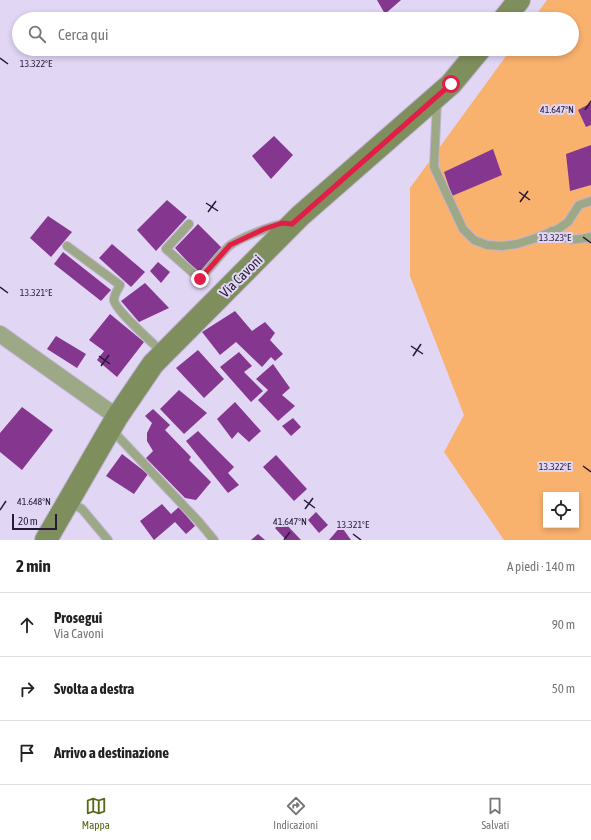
<!DOCTYPE html>
<html lang="it">
<head>
<meta charset="utf-8">
<style>
  :root { --surface:#fff; --page:#f2f2f2; --text:#222; --muted:#767676; --line:#e0e0e0; --accent:#556916 }
  body { margin:0; font-family:"Asap Condensed",sans-serif; background:var(--page); color:var(--text) }
  .controls { position:absolute; right:12px; bottom:12px; display:grid; overflow:hidden; border-radius:0px; box-shadow:0 2px 6px #0003 }
  .controls button { width:36px; height:36px; display:grid; place-items:center; padding:0; border:0; border-bottom:1px solid var(--line); background:var(--surface); color:var(--text); font:20px sans-serif }
  .scale { position:absolute; left:12px; bottom:10px; width:45px; box-sizing:border-box; padding-left:4px; border:2px solid #261a36; border-top:0; font-size:11px; line-height:14px; white-space:nowrap; color:#261a36; -webkit-text-stroke:3px #e1d6f4; paint-order:stroke }
  .stop { position:absolute; width:12px; height:12px; margin:-9px; border:3px solid #e11d48; border-radius:50%; background:#fff }
  .stop.end { background:#e11d48; border-color:#fff; box-shadow:0 1px 4px #0008 }
  .list { margin:0; padding:0; list-style:none }
  h2 { display:flex; justify-content:space-between; align-items:center; height:52px; margin:0; padding:0 16px; font-size:17px }
  h2 small { font-size:13px; font-weight:400; color:var(--muted) }
  .list li { display:grid; grid-template-columns:26px 1fr auto; gap:12px; align-items:center; box-sizing:border-box; height:64px; padding:0 16px; border-top:1px solid var(--line) }
  .list b { display:block; font-size:15px; white-space:nowrap }
  .list p { margin:0; font-size:13px; white-space:nowrap; color:var(--muted) }
  .list em { font-size:13px; font-style:normal; color:var(--muted) }
  .icon { flex:none; width:22px; height:22px; fill:none; stroke:currentColor; stroke-width:2; stroke-linecap:round; stroke-linejoin:round }
  .map { position:relative; flex:none; width:591px; height:540px; overflow:hidden }
  .search { position:absolute; background:var(--surface); box-shadow:0 2px 6px #0003; left:12px; right:12px; top:12px; height:44px; display:flex; align-items:center; gap:10px; box-sizing:border-box; padding:0 14px; border-radius:22px; color:var(--muted); font-size:15px }
  .sheet { height:244px; background:var(--surface) }
  nav { display:flex; justify-content:space-around; align-items:center; box-sizing:border-box; height:56px; border-top:1px solid var(--line); background:var(--surface); font-size:11px; color:var(--muted) }
  nav a { display:grid; justify-items:center; gap:2px }
  nav .on { color:var(--accent) }
  .map>svg:first-child { display:block }
</style>
</head>
<body>
<div class="map">
<svg width="591" height="540" viewBox="0 0 591 540">
  <rect width="100%" height="100%" fill="#e1d6f4"/>
  <path fill="#f9b16e" fill-rule="evenodd" d="M547 0H591V540H504L444 452 464 415 410 276V188L511 49H572V19H533ZM546 495H576V525H546Z"/>
  <g fill="#85378f">
    <polygon points="377,0 401,0 385,14"/>
    <polygon points="591,103 591,125 586,127 578,110"/>
    <polygon points="274,136 293,155 271,179 252,156"/>
    <polygon points="591,145 591,185 570,191 566,154"/>
    <polygon points="493,149 502,175 452,196 444,172"/>
    <polygon points="167,200 187,217 156,251 137,230"/>
    <polygon points="48,216 72,232 51,257 30,238"/>
    <polygon points="198,224 222,248 199,274 175,248"/>
    <polygon points="112,244 145,272 131,287 99,258"/>
    <polygon points="63,252 111,290 101,301 54,264"/>
    <polygon points="158,262 170,272 161,283 150,271"/>
    <polygon points="145,283 169,308 139,322 121,301"/>
    <polygon points="235,311 252,331 265,322 275,333 270,340 283,354 275,361 271,357 262,367 236,342 220,355 202,332"/>
    <polygon points="110,314 144,342 117,377 97,360 104,351 89,340"/>
    <polygon points="56,336 86,354 77,368 47,349"/>
    <polygon points="198,350 224,379 204,398 176,368"/>
    <polygon points="239,352 252,366 244,372 263,391 251,402 220,367"/>
    <polygon points="273,364 290,388 282,395 295,406 278,421 258,400 268,390 256,379"/>
    <polygon points="179,390 207,413 184,434 160,409"/>
    <polygon points="235,402 261,431 249,442 238,432 232,439 217,419"/>
    <polygon points="22,407 53,430 22,470 0,452 0,433"/>
    <polygon points="153,409 170,425 165,430 191,457 189,460 211,482 196,500 185,498 146,458 153,451 147,441 147,433 152,423 145,416"/>
    <polygon points="293,418 301,427 291,436 282,426"/>
    <polygon points="198,431 234,467 228,473 239,485 228,493 186,441"/>
    <polygon points="122,454 148,474 134,494 106,476"/>
    <polygon points="276,455 307,489 294,501 263,467"/>
    <polygon points="162,504 171,514 179,507 195,526 186,534 175,522 154,540 140,521"/>
    <polygon points="316,512 328,525 319,533 308,520"/>
    <polygon points="283,521 301,540 286,540 275,528"/>
    <polygon points="341,526 351,540 329,540"/>
    <polygon points="258,534 265,540 251,540"/>
  </g>
  <g fill="none" stroke-linecap="round" stroke-linejoin="round">
    <defs>
      <g id="lane">
        <polyline points="437,101 434,167 463,229 474,240 487,245 502,246 517,244 536,238 558,229 568,222 579,205 591,201"/>
        <path d="M189 224 166 249 200 279C209 269 219 256 229 246 238 239 274 224 285 224"/>
        <path d="M552 231C568 241 573 241 591 237"/>
        <path d="M67 246 120 285C118 290 114 294 114 300 115 310 154 344 163 353"/>
        <polyline points="111,429 199,522 214,540"/>
        <polyline points="69,502 82,509 108,540"/>
      </g>
      <polyline id="street" points="0,334 117,417"/>
      <g id="secondary">
        <polyline points="504,19 519,0"/>
        <polyline points="46,540 117,417 153,364 300,216 451,84 480,49"/>
      </g>
    </defs>
    <use href="#lane" stroke="#bfb4d2" stroke-width="10"/>
    <use href="#street" stroke="#bfb4d2" stroke-width="18"/>
    <use href="#secondary" stroke="#bfb4d2" stroke-width="24"/>
    <use href="#lane" stroke="#9da887" stroke-width="8"/>
    <use href="#street" stroke="#9da887" stroke-width="16"/>
    <use href="#secondary" stroke="#7e8e5c" stroke-width="22"/>
  </g>
  <g fill="none" stroke-linecap="round" stroke-linejoin="round">
    <polyline stroke="#e11d48" stroke-width="5" points="200,279 230,245 264,229 282,223 292,224 451,84"/>
  </g>
  <path fill="none" stroke="#261a36" stroke-width="1.5" d="M0 58 8 64M585 110 591 101M519 192 530 200M520 202 528 191M206 203 218 211M208 212 216 201M583 237 591 243M0 287 8 293M411 346 423 354M99 356 110 364M413 356 421 344M101 366 109 355M583 466 591 472M304 500 315 508M305 509 313 498M0 510 6 501M353 534 361 540M284 540 290 532"/>
  <g text-anchor="middle" stroke-width="4" stroke-linejoin="round" paint-order="stroke">
    <g font-size="14" fill="#261a36" stroke="#e1d6f4">
      <text transform="translate(241 276) rotate(-45)" y="5">Via Cavoni</text>
    </g>
  </g>
  <g font-size="10" text-anchor="middle" fill="#261a36" stroke="#e1d6f4" stroke-width="4" stroke-linejoin="round" paint-order="stroke">
    <text x="36" y="67">13.322°E</text>
    <text x="557" y="113">41.647°N</text>
    <text x="555" y="241">13.323°E</text>
    <text x="36" y="296">13.321°E</text>
    <text x="555" y="470">13.322°E</text>
    <text x="34" y="505">41.648°N</text>
    <text x="290" y="525">41.647°N</text>
    <text x="353" y="528">13.321°E</text>
  </g>
</svg>
<div class="controls">
<button><svg class="icon" aria-label="locate" viewBox="0 0 24 24"><circle cx="12" cy="12" r="6"/><path d="M12 2v4M12 18v4M2 12h4M18 12h4"/></svg></button>
</div>
<div class="scale">20 m</div>
<div class="stop" style="left:451px;top:84px"></div>
<div class="stop end" style="left:200px;top:279px"></div>
<div class="search"><svg class="icon" aria-label="search" viewBox="0 0 24 24"><circle cx="10" cy="10" r="6"/><path d="M15 15l6 6"/></svg>Cerca qui</div>
</div>
<section class="sheet">
<h2>2 min<small>A piedi · 140 m</small></h2>
<ul class="list">
<li><svg class="icon" aria-label="ahead" viewBox="0 0 24 24"><path d="M12 20V5M6 11l6-6 6 6"/></svg><div><b>Prosegui</b><p>Via Cavoni</p></div><em>90 m</em></li>
<li><svg class="icon" aria-label="right" viewBox="0 0 24 24"><path d="M7 20v-9h11M14 6l5 5-5 5"/></svg><div><b>Svolta a destra</b></div><em>50 m</em></li>
<li><svg class="icon" aria-label="arrive" viewBox="0 0 24 24"><path d="M6 21V4h12l-3 4 3 4H6"/></svg><div><b>Arrivo a destinazione</b></div></li>
</ul>
</section>
<nav>
<a class="on"><svg class="icon" aria-label="map" viewBox="0 0 24 24"><path d="M3 6l6-2 6 2 6-2v14l-6 2-6-2-6 2zM9 4v14M15 6v14"/></svg>Mappa</a>
<a><svg class="icon" aria-label="directions" viewBox="0 0 24 24"><path d="M12 3l9 9-9 9-9-9zM9 14v-3h6M13 9l2 2-2 2"/></svg>Indicazioni</a>
<a><svg class="icon" aria-label="saved" viewBox="0 0 24 24"><path d="M7 4h10v16l-5-4-5 4z"/></svg>Salvati</a>
</nav>
</body>
</html>
